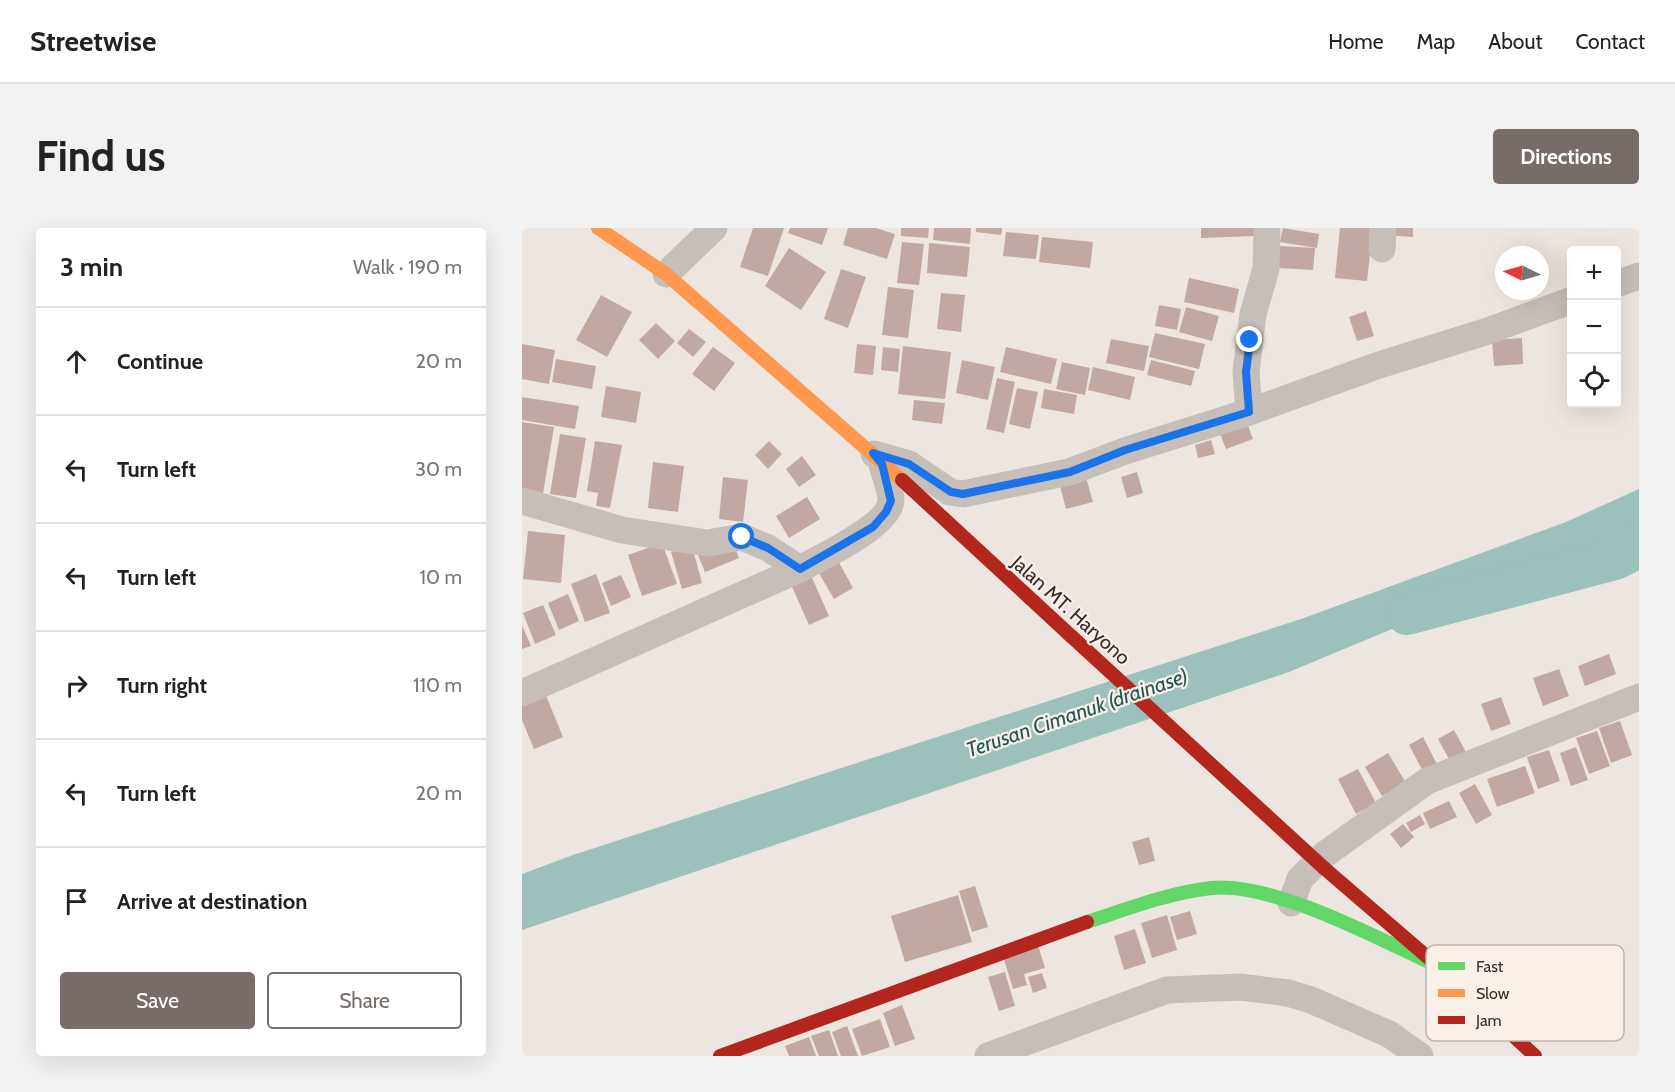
<!DOCTYPE html>
<html lang="en">
<head>
<meta charset="utf-8">
<style>
  :root { --surface:#fff; --page:#f2f2f2; --text:#222; --muted:#767676; --line:#e0e0e0; --accent:#776c68 }
  body { margin:0; font-family:Cabin,sans-serif; background:var(--page); color:var(--text) }
  .controls { position:absolute; right:18px; top:18px; display:grid; overflow:hidden; border-radius:6px; box-shadow:0 6px 24px #0002 }
  .controls button { width:54px; height:54px; display:grid; place-items:center; padding:0; border:0; border-bottom:2px solid var(--line); background:var(--surface); color:var(--text); font:30px sans-serif }
  .compass { position:absolute; left:973px; top:18px; width:54px; height:54px; border-radius:50%; background:var(--surface); box-shadow:0 6px 24px #0002; rotate:275deg }
  .stop { position:absolute; width:18px; height:18px; margin:-14px; border:4px solid #1a73e8; border-radius:50%; background:#fff }
  .stop.end { background:#1a73e8; border-color:#fff; box-shadow:0 2px 6px #0008 }
  .list { margin:0; padding:0; list-style:none }
  h2 { display:flex; justify-content:space-between; align-items:center; height:78px; margin:0; padding:0 24px; font-size:26px }
  h2 small { font-size:20px; font-weight:400; color:var(--muted) }
  .list li { display:grid; grid-template-columns:39px 1fr auto; gap:18px; align-items:center; box-sizing:border-box; height:108px; padding:0 24px; border-top:2px solid var(--line) }
  .list b { display:block; font-size:22px; white-space:nowrap }
  .list em { font-size:20px; font-style:normal; color:var(--muted) }
  .actions { display:flex; gap:12px; padding:18px 24px }
  .actions a { flex:1; padding:14px 0; border:2px solid var(--accent); border-radius:6px; text-align:center; font-size:21px; color:var(--accent) }
  .actions .main { background:var(--accent); color:#fff }
  .icon { flex:none; width:33px; height:33px; fill:none; stroke:currentColor; stroke-width:2; stroke-linecap:round; stroke-linejoin:round }
  .map { position:relative; flex:none; width:1117px; height:828px; overflow:hidden; border-radius:6px }
  header { display:flex; align-items:center; gap:36px; box-sizing:border-box; height:84px; padding:0 30px; background:var(--surface); border-bottom:2px solid var(--line) }
  header strong { font-size:28px }
  nav { display:flex; gap:33px; margin-inline-start:auto; font-size:21px }
  .intro { display:flex; align-items:center; justify-content:space-between; box-sizing:border-box; height:144px; padding:0 36px }
  h1 { margin:0; font-size:42px }
  .button { padding:15px 27px; border-radius:6px; background:var(--accent); color:#fff; font-size:21px; font-weight:700 }
  main { display:flex; gap:36px; padding:0 36px }
  aside { flex:1; background:var(--surface); border-radius:6px; box-shadow:0 6px 24px #0002 }
  .map>svg:first-child { display:block }
</style>
</head>
<body>
<header>
<strong>Streetwise</strong>
<nav><a>Home</a><a>Map</a><a>About</a><a>Contact</a></nav>
</header>
<div class="intro"><h1>Find us</h1><a class="button">Directions</a></div>
<main>
<aside>
<h2>3 min<small>Walk · 190 m</small></h2>
<ul class="list">
<li><svg class="icon" aria-label="ahead" viewBox="0 0 24 24"><path d="M12 20V5M6 11l6-6 6 6"/></svg><div><b>Continue</b></div><em>20 m</em></li>
<li><svg class="icon" aria-label="left" viewBox="0 0 24 24"><path d="M17 20v-9H6M10 6l-5 5 5 5"/></svg><div><b>Turn left</b></div><em>30 m</em></li>
<li><svg class="icon" aria-label="left" viewBox="0 0 24 24"><path d="M17 20v-9H6M10 6l-5 5 5 5"/></svg><div><b>Turn left</b></div><em>10 m</em></li>
<li><svg class="icon" aria-label="right" viewBox="0 0 24 24"><path d="M7 20v-9h11M14 6l5 5-5 5"/></svg><div><b>Turn right</b></div><em>110 m</em></li>
<li><svg class="icon" aria-label="left" viewBox="0 0 24 24"><path d="M17 20v-9H6M10 6l-5 5 5 5"/></svg><div><b>Turn left</b></div><em>20 m</em></li>
<li><svg class="icon" aria-label="arrive" viewBox="0 0 24 24"><path d="M6 21V4h12l-3 4 3 4H6"/></svg><div><b>Arrive at destination</b></div></li>
</ul>
<div class="actions"><a class="main">Save</a><a>Share</a></div>
</aside>
<div class="map">
<svg width="1117" height="828" viewBox="0 0 1117 828">
  <rect width="100%" height="100%" fill="#ede6e0"/>
  <polygon fill="#9cc0bc" points="1117,261 1117,298 767,444 0,702 0,646 51,627 779,391 1044,294"/>
  <g fill="none" stroke-linecap="round" stroke-linejoin="round">
    <polyline stroke="#9cc0bc" stroke-width="42" points="885,386 1093,331 1117,319"/>
  </g>
  <g fill="#c1a8a2">
    <polygon points="231,0 262,0 246,48 218,39"/>
    <polygon points="268,0 306,0 300,17 266,5"/>
    <polygon points="326,0 354,0 373,6 365,31 321,17"/>
    <polygon points="379,0 407,0 406,10 379,8"/>
    <polygon points="412,0 449,0 448,16 411,12"/>
    <polygon points="454,0 480,0 479,7 454,4"/>
    <polygon points="679,0 734,0 734,8 679,10"/>
    <polygon points="761,0 797,6 795,20 758,14"/>
    <polygon points="818,0 851,0 845,53 813,50"/>
    <polygon points="865,0 891,0 891,9 864,7"/>
    <polygon points="484,4 517,7 514,31 481,28"/>
    <polygon points="520,9 571,14 568,40 517,34"/>
    <polygon points="380,14 402,16 397,57 375,55"/>
    <polygon points="407,15 448,19 445,49 405,45"/>
    <polygon points="757,18 793,20 791,42 756,40"/>
    <polygon points="267,20 304,44 279,82 243,58"/>
    <polygon points="319,41 344,49 326,100 302,91"/>
    <polygon points="667,50 717,61 712,85 662,74"/>
    <polygon points="366,59 392,62 386,110 360,107"/>
    <polygon points="419,65 443,67 439,104 415,101"/>
    <polygon points="79,67 110,84 85,129 54,112"/>
    <polygon points="637,77 659,81 655,102 633,98"/>
    <polygon points="664,79 697,88 690,113 657,104"/>
    <polygon points="844,83 852,108 835,113 827,89"/>
    <polygon points="134,95 153,113 136,131 117,112"/>
    <polygon points="167,101 184,114 171,129 155,115"/>
    <polygon points="633,105 683,116 677,141 627,129"/>
    <polygon points="1000,110 1001,136 972,138 970,112"/>
    <polygon points="589,111 627,118 622,143 584,135"/>
    <polygon points="0,116 33,122 27,156 0,151"/>
    <polygon points="335,116 354,118 351,147 332,145"/>
    <polygon points="381,118 429,124 423,171 376,166"/>
    <polygon points="191,119 213,135 192,163 170,146"/>
    <polygon points="361,119 378,121 376,144 359,142"/>
    <polygon points="484,119 535,131 529,156 478,144"/>
    <polygon points="34,131 74,138 70,161 30,154"/>
    <polygon points="440,132 473,139 466,172 434,165"/>
    <polygon points="629,132 673,143 669,158 625,147"/>
    <polygon points="540,134 568,140 563,167 534,161"/>
    <polygon points="571,139 613,149 608,172 566,162"/>
    <polygon points="475,150 493,154 482,205 464,201"/>
    <polygon points="84,158 119,164 114,195 79,189"/>
    <polygon points="495,160 516,164 508,201 487,196"/>
    <polygon points="522,161 555,167 552,186 519,180"/>
    <polygon points="0,169 57,178 53,201 0,192"/>
    <polygon points="392,172 423,175 420,196 390,192"/>
    <polygon points="724,192 731,211 704,221 697,203"/>
    <polygon points="0,194 32,199 21,266 0,263"/>
    <polygon points="38,206 64,210 54,270 28,266"/>
    <polygon points="689,212 693,226 676,230 673,217"/>
    <polygon points="73,213 100,217 88,280 74,278 76,265 65,263"/>
    <polygon points="247,213 260,226 246,241 233,227"/>
    <polygon points="280,228 294,247 277,259 264,241"/>
    <polygon points="131,234 162,238 156,284 126,280"/>
    <polygon points="615,244 621,265 605,270 599,249"/>
    <polygon points="563,246 571,274 544,281 537,254"/>
    <polygon points="201,249 226,252 221,294 197,291"/>
    <polygon points="285,269 298,291 267,310 254,288"/>
    <polygon points="6,303 43,307 39,355 1,351"/>
    <polygon points="210,312 217,330 183,344 176,327"/>
    <polygon points="140,315 155,356 120,368 106,327"/>
    <polygon points="170,318 180,355 160,361 149,324"/>
    <polygon points="314,329 331,360 312,371 294,340"/>
    <polygon points="287,343 307,388 287,397 267,352"/>
    <polygon points="74,346 88,385 63,394 49,356"/>
    <polygon points="99,347 109,369 89,378 80,355"/>
    <polygon points="46,366 57,393 37,402 26,375"/>
    <polygon points="21,377 34,407 13,416 1,385"/>
    <polygon points="0,397 9,418 0,421"/>
    <polygon points="1087,426 1094,446 1063,458 1056,438"/>
    <polygon points="1037,441 1047,468 1021,478 1011,450"/>
    <polygon points="20,458 41,509 12,521 0,492 0,466"/>
    <polygon points="979,469 989,496 969,503 959,476"/>
    <polygon points="1098,493 1110,527 1089,535 1077,500"/>
    <polygon points="932,502 944,524 928,533 916,511"/>
    <polygon points="1075,503 1088,538 1067,546 1054,510"/>
    <polygon points="901,509 918,542 904,549 887,517"/>
    <polygon points="1054,519 1066,552 1049,558 1038,525"/>
    <polygon points="1027,522 1038,553 1016,561 1005,529"/>
    <polygon points="866,525 884,555 860,568 843,539"/>
    <polygon points="1003,538 1013,565 975,579 965,551"/>
    <polygon points="836,541 854,575 834,586 816,551"/>
    <polygon points="953,556 970,587 954,596 937,565"/>
    <polygon points="927,573 935,589 908,601 901,585"/>
    <polygon points="898,587 903,596 889,604 884,595"/>
    <polygon points="881,596 892,609 879,620 868,606"/>
    <polygon points="627,609 633,633 617,637 610,614"/>
    <polygon points="453,658 466,699 450,704 437,663"/>
    <polygon points="436,667 450,714 383,734 369,688"/>
    <polygon points="668,683 675,706 655,712 648,689"/>
    <polygon points="645,687 655,722 630,730 619,695"/>
    <polygon points="613,701 624,735 602,742 592,708"/>
    <polygon points="516,717 523,740 502,746 505,757 491,761 481,728"/>
    <polygon points="483,744 493,778 477,783 466,749"/>
    <polygon points="520,745 525,760 511,765 506,749"/>
    <polygon points="380,777 393,811 373,818 361,785"/>
    <polygon points="358,791 368,819 340,828 330,801"/>
    <polygon points="325,798 336,828 319,828 310,804"/>
    <polygon points="307,802 316,828 297,828 289,808"/>
    <polygon points="287,809 294,828 267,828 263,818"/>
  </g>
  <g fill="none" stroke-linecap="round" stroke-linejoin="round">
    <g stroke="#c6beb9" stroke-width="27">
      <polyline points="860,21 861,0"/>
      <polyline points="144,46 192,0"/>
      <polyline points="1094,56 1117,48"/>
      <polyline points="727,184 724,144 731,86 744,41 745,0"/>
      <polyline points="352,226 387,236 428,264 441,266 547,244 603,223 727,184 857,137 966,103 1050,72"/>
      <path d="M0 273 100 302 185 315 220 309 246 320 278 341C299 329 368 298 369 272 369 261 362 246 360 236"/>
      <polyline points="0,465 278,341"/>
      <polyline points="769,675 778,651 802,627 905,553 1117,469"/>
      <polyline points="466,828 645,762 718,759 766,765 789,772 867,806 898,828"/>
    </g>
    <path stroke="#63d668" stroke-width="14" d="M565 694C605 681 646 665 689 660 750 654 849 707 905 733"/>
    <polyline stroke="#ff974d" stroke-width="14" points="76,0 144,46 380,252"/>
    <g stroke="#b3261e" stroke-width="14">
      <polyline points="380,252 549,408"/>
      <polyline points="802,640 917,739 1013,828"/>
      <polyline points="198,828 565,694"/>
    </g>
    <polyline stroke="#b3261e" stroke-width="14" points="549,408 802,640"/>
  </g>
  <g fill="none" stroke-linecap="round" stroke-linejoin="round">
    <polyline stroke="#1a73e8" stroke-width="8" points="220,309 246,320 278,341 351,299 364,284 369,273 360,236 351,225 387,236 429,264 441,266 548,244 603,222 727,184 724,144 728,112"/>
  </g>
  <g text-anchor="middle" stroke-width="4.5" stroke-linejoin="round" paint-order="stroke">
    <g font-size="20" fill="#372b28" stroke="#faf0e8">
      <text transform="translate(549 382) rotate(42)" y="7">Jalan MT. Haryono</text>
    </g>
    <g font-size="21" font-style="italic" fill="#1d5857" stroke="#faf0e8">
      <text transform="translate(555 485) rotate(-19)" y="7">Terusan Cimanuk (drainase)</text>
    </g>
  </g>
  <rect x="904" y="717" width="198" height="96" rx="9" fill="#faf0e8" stroke="#c0b5ae" stroke-width="1.5"/>
  <rect x="916" y="734" width="27" height="8" fill="#63d668"/>
  <rect x="916" y="761" width="27" height="8" fill="#ff974d"/>
  <rect x="916" y="788" width="27" height="8" fill="#b3261e"/>
  <g font-size="16" fill="#372b28">
    <text x="954" y="744">Fast</text>
    <text x="954" y="771">Slow</text>
    <text x="954" y="798">Jam</text>
  </g>
</svg>
<div class="controls">
<button>+</button>
<button>−</button>
<button><svg class="icon" aria-label="locate" viewBox="0 0 24 24"><circle cx="12" cy="12" r="6"/><path d="M12 2v4M12 18v4M2 12h4M18 12h4"/></svg></button>
</div>
<svg class="compass" viewBox="-18 -18 36 36"><path d="M0-13l5 13h-10z" fill="#e53935"/><path d="M0 13l5-13h-10z" fill="#767676"/></svg>
<div class="stop" style="left:220px;top:309px"></div>
<div class="stop end" style="left:728px;top:112px"></div>
</div>
</main>
</body>
</html>
